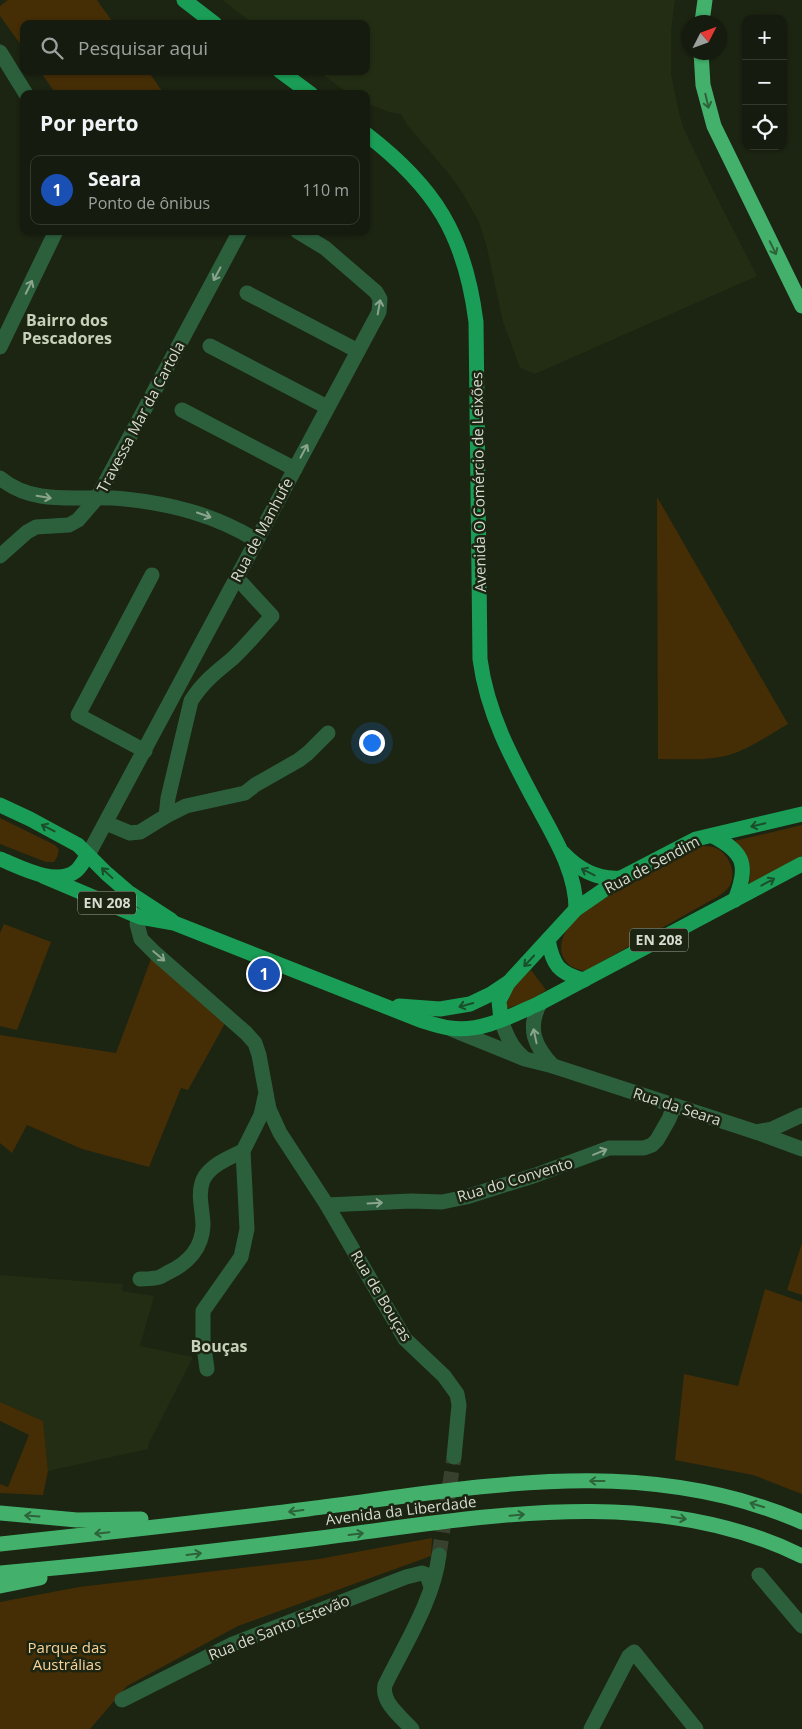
<!DOCTYPE html>
<html lang="pt">
<head>
<meta charset="utf-8">
<style>
  :root { --surface:#151b0e; --page:#22281c; --text:#f1f3f6; --muted:#9da19e; --line:#34392e; --accent:#2563eb }
  body { margin:0; font-family:"Open Sans",sans-serif; background:var(--page); color:var(--text) }
  .controls { position:absolute; right:15px; top:15px; display:grid; overflow:hidden; border-radius:10px; box-shadow:0 1px 4px #0004 }
  .controls button { width:45px; height:45px; display:grid; place-items:center; padding:0; border:0; border-bottom:1px solid var(--line); background:var(--surface); color:var(--text); font:25px sans-serif }
  .compass { position:absolute; left:682px; top:15px; width:45px; height:45px; border-radius:50%; background:var(--surface); box-shadow:0 1px 4px #0004; rotate:48deg }
  .you { position:absolute; left:371px; top:742px; width:18px; height:18px; margin:-12px; border:4px solid #fff; border-radius:50%; background:#1a73e8; box-shadow:0 0 0 8px #1a73e833 }
  .badge { display:grid; place-items:center; width:32px; height:32px; border-radius:50%; background:var(--accent); color:#fff; font-size:16px; font-weight:700 }
  .pin { position:absolute; translate:-50% -50%; border:2px solid #fff; box-shadow:0 1px 5px #0006 }
  .list { margin:0; padding:0; list-style:none }
  h2 { display:flex; justify-content:space-between; align-items:center; height:65px; margin:0; padding:0 20px; font-size:21px }
  h2 small { font-size:16px; font-weight:400; color:var(--muted) }
  .list li { display:grid; grid-template-columns:32px 1fr auto; gap:15px; align-items:center; box-sizing:border-box; height:70px; margin:0 10px 10px; padding:0 10px; border:1px solid var(--line); border-radius:10px }
  .list b { display:block; font-size:19px; white-space:nowrap }
  .list p { margin:0; font-size:16px; white-space:nowrap; color:var(--muted) }
  .list em { font-size:16px; font-style:normal; color:var(--muted) }
  .icon { flex:none; width:28px; height:28px; fill:none; stroke:currentColor; stroke-width:2; stroke-linecap:round; stroke-linejoin:round }
  .map { position:relative; flex:none; width:802px; height:1729px; overflow:hidden }
  .search { position:absolute; background:var(--surface); box-shadow:0 1px 4px #0004; left:20px; top:20px; width:350px; height:55px; display:flex; align-items:center; gap:12px; box-sizing:border-box; padding:0 18px; border-radius:10px; color:var(--muted); font-size:19px }
  .panel { position:absolute; background:var(--surface); box-shadow:0 1px 4px #0004; left:20px; top:90px; width:350px; height:145px; border-radius:10px }
  .map>svg:first-child { display:block }
</style>
</head>
<body>
<div class="map">
<svg width="802" height="1729" viewBox="0 0 802 1729">
  <rect width="100%" height="100%" fill="#1c2412"/>
  <g fill="#232d14">
    <polygon points="222,0 675,0 671,31 671,74 679,113 684,129 712,188 757,276 535,374 520,368 503,322 487,248 479,222 463,194 449,174 408,126 401,114 389,112 366,103 366,94 349,94 318,71 366,71 366,24 254,24"/>
    <polygon points="0,1275 123,1284 122,1291 154,1296 140,1346 193,1357 149,1443 148,1449 48,1471 43,1421 0,1402"/>
  </g>
  <g fill="#452e06">
    <polygon points="8,0 97,0 114,24 24,24 24,49 0,16 0,6"/>
    <polygon points="40,71 148,71 162,91 158,94 56,94"/>
    <path d="M657 497 788 724C769 735 749 749 729 755 706 761 681 759 658 759Z"/>
    <polygon points="0,818 55,845 59,850 57,857 54,862 46,862 0,844"/>
    <path d="M802 825V856L749 884C753 863 748 857 734 841Z"/>
    <path d="M700 846C706 846 711 846 716 848 728 853 736 871 731 883 729 889 723 893 717 897L585 971C575 969 565 965 562 954 559 944 564 931 572 923 588 906 612 894 633 883 655 871 678 859 700 846Z"/>
    <polygon points="4,924 51,942 17,1030 0,1026 0,933"/>
    <polygon points="151,959 228,1018 188,1090 181,1088 149,1167 82,1149 27,1125 12,1153 0,1143 0,1035 116,1053"/>
    <polygon points="531,970 546,990 530,1001 505,1009 513,986"/>
    <polygon points="802,1243 802,1295 787,1290"/>
    <polygon points="765,1289 802,1302 802,1494 753,1475 675,1460 684,1374 738,1386"/>
    <polygon points="0,1402 43,1421 48,1471 43,1495 0,1493 0,1484 8,1487 29,1435 0,1421"/>
    <polygon points="432,1538 431,1556 238,1626 127,1686 90,1729 0,1729 0,1602 79,1587 319,1559"/>
  </g>
  <g fill="none" stroke-linecap="round" stroke-linejoin="round">
    <polyline stroke="#38402e" stroke-width="15" stroke-dasharray="15 8" stroke-linecap="butt" points="439,1555 454,1457"/>
    <g stroke="#2c603d" stroke-width="15">
      <polyline points="0,52 26,94"/>
      <polyline points="247,293 358,351"/>
      <polyline points="210,346 327,407"/>
      <polyline points="0,347 56,231"/>
      <polyline points="182,410 295,469"/>
      <path d="M0 478C36 508 82 494 125 499 172 504 215 515 256 540"/>
      <polyline points="0,556 27,532 36,527 69,525 78,520 97,498 240,231"/>
      <polyline points="145,751 78,715 152,575"/>
      <path d="M166 816 168 798 191 701C202 683 216 672 232 659 246 646 259 630 272 616L237 578"/>
      <polyline points="106,823 130,833 140,832 166,816 186,806 245,793 255,785 299,760 308,753 328,733"/>
      <polyline points="88,855 379,312 380,299 376,292 325,248 297,231"/>
      <polyline points="140,917 137,924 141,939 155,953 246,1033 255,1043 259,1055 269,1109 280,1133 327,1205 405,1339 444,1376 457,1394 459,1405 454,1457"/>
      <path d="M540 1003C527 1028 534 1046 553 1066"/>
      <path d="M501 1020C506 1034 511 1047 523 1057"/>
      <polyline points="451,1029 525,1059 553,1066 756,1132 802,1149"/>
      <polyline points="756,1132 772,1129 802,1115"/>
      <polyline points="327,1205 411,1201 442,1202 466,1197 536,1175 609,1148 644,1148 652,1145 657,1140 669,1119 674,1106"/>
      <path d="M140 1279C144 1279 150 1279 155 1278 160 1278 165 1274 169 1272 188 1263 202 1248 203 1226 203 1210 197 1195 203 1180 210 1165 229 1158 243 1151"/>
      <polyline points="207,1369 203,1340 203,1311 241,1257 247,1229 243,1151 261,1115 265,1097"/>
      <polyline points="759,1575 802,1626"/>
      <polyline points="122,1700 233,1644 406,1577 422,1573 427,1575 431,1587"/>
      <path d="M412 1729C401 1717 381 1702 385 1685 404 1646 434 1599 439 1555"/>
      <polyline points="591,1729 629,1656 634,1652 696,1729"/>
    </g>
    <g stroke="#1a9d56" stroke-width="15">
      <polyline points="184,0 215,24"/>
      <polyline points="280,71 311,94"/>
      <path d="M366 134C435 187 465 235 476 322L480 659C487 713 512 759 538 807 555 839 576 872 576 909"/>
      <polyline points="0,805 30,819 78,845 106,873 128,892 171,920"/>
      <path d="M713 836C746 853 748 867 735 900"/>
      <path d="M563 853C579 870 597 880 621 878"/>
      <path d="M0 859C20 867 56 887 76 871 81 867 84 860 88 855"/>
      <path d="M43 876 140 917 174 923 420 1020C430 1023 440 1027 450 1028 481 1033 513 1015 540 1003L802 864"/>
      <path d="M548 940C553 965 558 973 584 980"/>
      <polyline points="399,1006 440,1009 470,1004 491,994 509,982 576,909 621,878 696,839 802,814"/>
      <polyline points="501,1020 499,1001 508,983"/>
    </g>
    <g stroke="#43b16c" stroke-width="15">
      <polyline points="702,22 705,0"/>
      <polyline points="701,52 703,85 714,126 802,306"/>
      <polyline points="0,1513 77,1520 141,1519"/>
      <path d="M0 1544C103 1533 205 1522 308 1509 476 1488 640 1452 802 1522"/>
      <path d="M0 1573C104 1564 208 1552 312 1539 473 1519 650 1481 802 1556"/>
      <polyline points="0,1586 40,1578"/>
    </g>
  </g>
  <defs><path id="oneway-shaft" d="M-6 0H5M1.5-3L5.5 0L1.5 3" fill="none" stroke-width="1.6" stroke-linecap="round" stroke-linejoin="round" transform="scale(1.25)"/></defs>
  <g stroke="#2e633a">
    <use href="#oneway-shaft" transform="translate(707 101) rotate(77)"/>
    <use href="#oneway-shaft" transform="translate(773 248) rotate(64)"/>
    <use href="#oneway-shaft" transform="translate(597 1481) rotate(-180)"/>
    <use href="#oneway-shaft" transform="translate(757 1505) rotate(-163)"/>
    <use href="#oneway-shaft" transform="translate(296 1511) rotate(173)"/>
    <use href="#oneway-shaft" transform="translate(517 1515) rotate(-5)"/>
    <use href="#oneway-shaft" transform="translate(32 1516) rotate(-176)"/>
    <use href="#oneway-shaft" transform="translate(679 1518) rotate(9)"/>
    <use href="#oneway-shaft" transform="translate(102 1533) rotate(174)"/>
    <use href="#oneway-shaft" transform="translate(356 1534) rotate(-7)"/>
    <use href="#oneway-shaft" transform="translate(194 1554) rotate(-7)"/>
  </g>
  <g stroke="#8aa48e">
    <use href="#oneway-shaft" transform="translate(217 274) rotate(118)"/>
    <use href="#oneway-shaft" transform="translate(29 287) rotate(-64)"/>
    <use href="#oneway-shaft" transform="translate(379 307) rotate(-80)"/>
    <use href="#oneway-shaft" transform="translate(304 451) rotate(-62)"/>
    <use href="#oneway-shaft" transform="translate(44 497) rotate(9)"/>
    <use href="#oneway-shaft" transform="translate(204 515) rotate(19)"/>
    <use href="#oneway-shaft" transform="translate(159 956) rotate(40)"/>
    <use href="#oneway-shaft" transform="translate(535 1036) rotate(-102)"/>
    <use href="#oneway-shaft" transform="translate(600 1152) rotate(-22)"/>
    <use href="#oneway-shaft" transform="translate(375 1203) rotate(-3)"/>
  </g>
  <g stroke="#1b4e2a">
    <use href="#oneway-shaft" transform="translate(758 825) rotate(166)"/>
    <use href="#oneway-shaft" transform="translate(48 828) rotate(-153)"/>
    <use href="#oneway-shaft" transform="translate(588 872) rotate(-153)"/>
    <use href="#oneway-shaft" transform="translate(107 873) rotate(-137)"/>
    <use href="#oneway-shaft" transform="translate(768 882) rotate(-28)"/>
    <use href="#oneway-shaft" transform="translate(529 961) rotate(133)"/>
    <use href="#oneway-shaft" transform="translate(466 1005) rotate(164)"/>
  </g>
  <g text-anchor="middle" stroke-width="5" stroke-linejoin="round" paint-order="stroke">
    <g fill="#1c2412" stroke="#9ea597" stroke-width="1">
      <rect x="78" y="891.5" width="58" height="23" rx="4"/>
      <rect x="630" y="928.5" width="58" height="23" rx="4"/>
    </g>
    <g font-size="14" font-weight="bold" fill="#d6dcd0">
      <text x="107" y="908">EN 208</text>
      <text x="659" y="945">EN 208</text>
    </g>
    <g font-size="15" fill="#d6dcd0" stroke="#1c2412">
      <text transform="translate(141 417) rotate(-62)" y="5">Travessa Mar da Cartola</text>
      <text transform="translate(479 482) rotate(-91)" y="5">Avenida O Comércio de Leixões</text>
      <text transform="translate(262 530) rotate(-62)" y="5">Rua de Manhufe</text>
      <text transform="translate(652 865) rotate(-28)" y="5">Rua de Sendim</text>
      <text transform="translate(677 1107) rotate(18)" y="5">Rua da Seara</text>
      <text transform="translate(515 1180) rotate(-17)" y="5">Rua do Convento</text>
      <text transform="translate(381 1296) rotate(59)" y="5">Rua de Bouças</text>
      <text transform="translate(401 1511) rotate(-7)" y="5">Avenida da Liberdade</text>
      <text transform="translate(279 1628) rotate(-22)" y="5">Rua de Santo Estevão</text>
    </g>
    <g font-size="15" fill="#fcd398" stroke="#1c2412">
      <text x="67" y="1653">Parque das<tspan x="67" dy="17">Austrálias</tspan></text>
    </g>
    <g font-size="16" font-weight="bold" fill="#c7d1ba" stroke="#1c2412">
      <text x="67" y="326">Bairro dos<tspan x="67" dy="18">Pescadores</tspan></text>
      <text x="219" y="1352">Bouças</text>
    </g>
  </g>
</svg>
<div class="controls">
<button>+</button>
<button>−</button>
<button><svg class="icon" aria-label="locate" viewBox="0 0 24 24"><circle cx="12" cy="12" r="6"/><path d="M12 2v4M12 18v4M2 12h4M18 12h4"/></svg></button>
</div>
<svg class="compass" viewBox="-18 -18 36 36"><path d="M0-13l5 13h-10z" fill="#e53935"/><path d="M0 13l5-13h-10z" fill="#9da19e"/></svg>
<div class="you"></div>
<div class="pin badge" style="left:264px;top:974px;background:#1a4fb4">1</div>
<div class="search"><svg class="icon" aria-label="search" viewBox="0 0 24 24"><circle cx="10" cy="10" r="6"/><path d="M15 15l6 6"/></svg>Pesquisar aqui</div>
<section class="panel">
<h2>Por perto<small></small></h2>
<ul class="list">
<li><span class="badge" style="background:#1a4fb4">1</span><div><b>Seara</b><p>Ponto de ônibus</p></div><em>110 m</em></li>
</ul>
</section>
</div>
</body>
</html>
